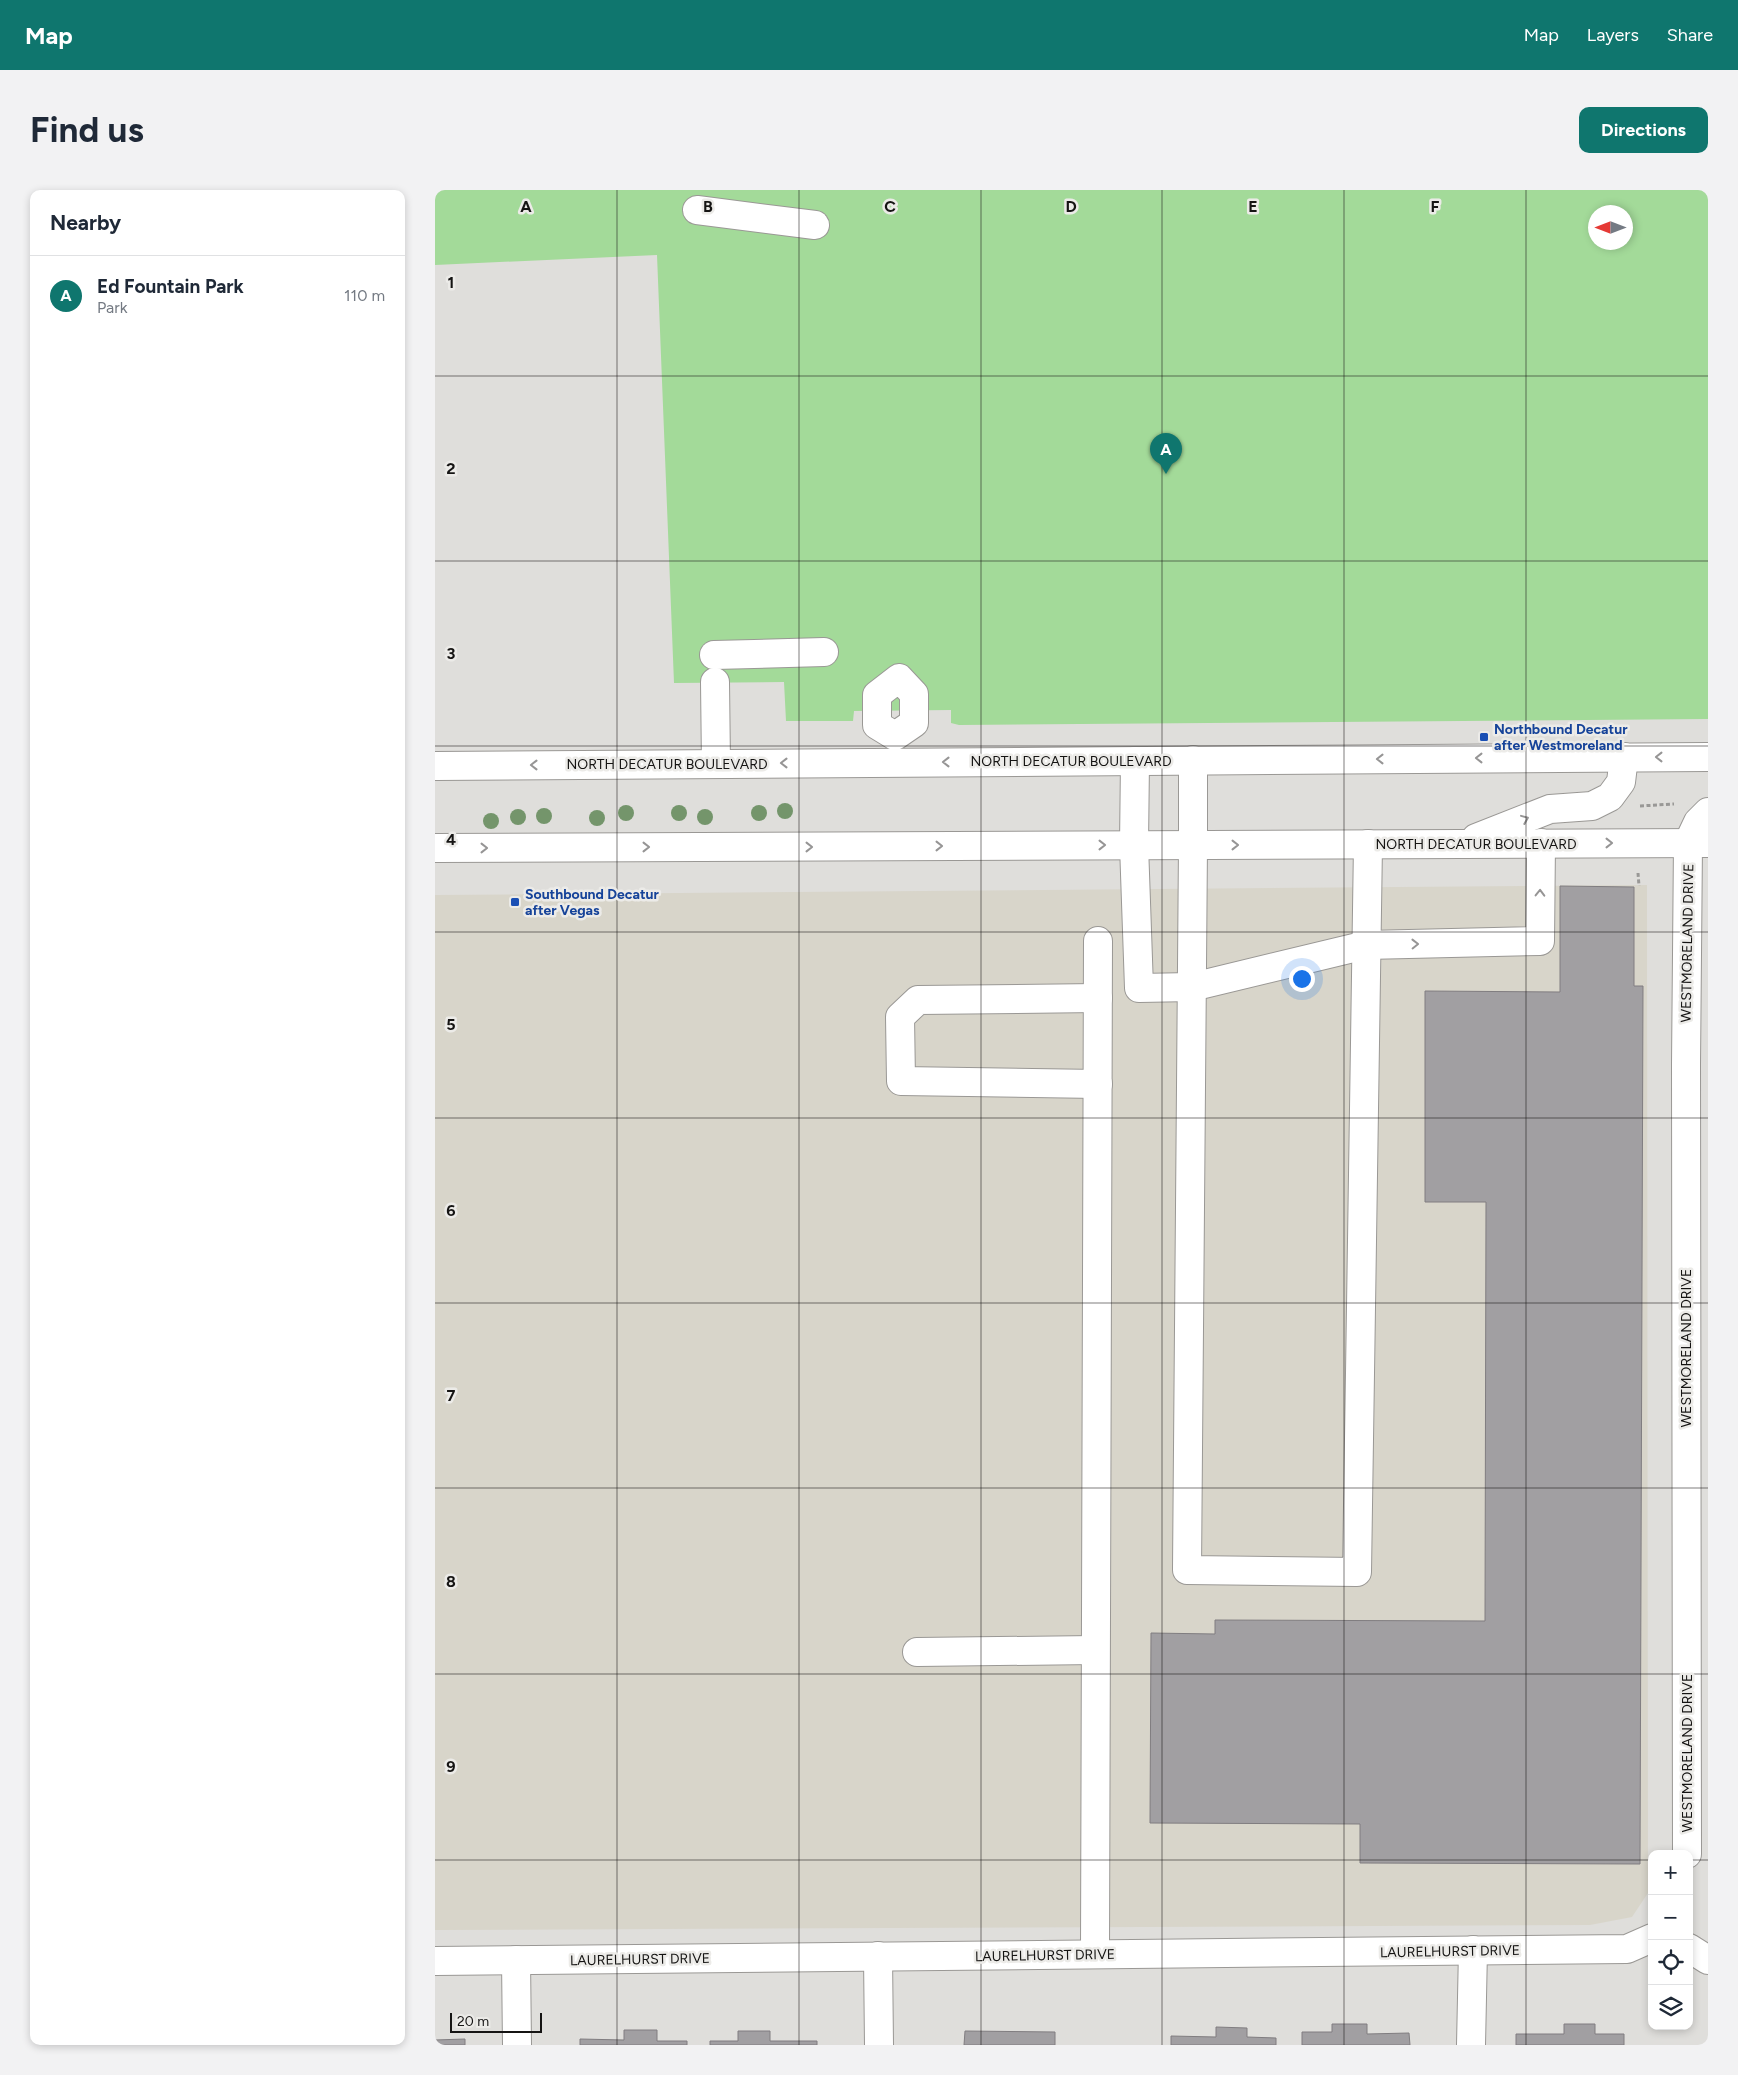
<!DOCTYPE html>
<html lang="en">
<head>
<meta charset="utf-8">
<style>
  :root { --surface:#fff; --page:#f2f2f3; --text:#1f2937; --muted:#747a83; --line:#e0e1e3; --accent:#0f766e }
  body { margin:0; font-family:Figtree,sans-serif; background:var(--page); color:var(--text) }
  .controls { position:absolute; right:15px; bottom:15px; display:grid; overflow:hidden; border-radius:10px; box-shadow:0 2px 8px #0003 }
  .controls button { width:45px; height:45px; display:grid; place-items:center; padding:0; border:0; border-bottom:1px solid var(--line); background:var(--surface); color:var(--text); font:25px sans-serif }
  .compass { position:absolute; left:1153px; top:15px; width:45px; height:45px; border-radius:50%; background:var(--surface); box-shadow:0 2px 8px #0003; rotate:270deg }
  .scale { position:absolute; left:15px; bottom:12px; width:92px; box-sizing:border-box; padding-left:5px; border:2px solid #151413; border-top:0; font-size:14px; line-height:18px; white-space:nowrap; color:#151413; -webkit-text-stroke:4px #ecebe8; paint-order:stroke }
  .you { position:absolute; left:866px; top:788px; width:18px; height:18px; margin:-12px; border:4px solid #fff; border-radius:50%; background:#1a73e8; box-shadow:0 0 0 8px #1a73e833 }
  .badge { display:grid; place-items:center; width:32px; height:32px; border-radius:50%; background:var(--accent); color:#fff; font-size:16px; font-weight:700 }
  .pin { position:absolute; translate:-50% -41px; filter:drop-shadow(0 1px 2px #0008) }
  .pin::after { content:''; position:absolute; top:26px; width:18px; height:15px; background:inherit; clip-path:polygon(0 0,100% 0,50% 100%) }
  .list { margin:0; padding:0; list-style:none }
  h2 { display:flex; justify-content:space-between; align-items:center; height:65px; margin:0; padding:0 20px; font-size:21px }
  h2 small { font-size:16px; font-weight:400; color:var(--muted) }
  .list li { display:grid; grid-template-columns:32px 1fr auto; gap:15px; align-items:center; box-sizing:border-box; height:80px; padding:0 20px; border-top:1px solid var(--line) }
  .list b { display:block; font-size:19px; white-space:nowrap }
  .list p { margin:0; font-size:16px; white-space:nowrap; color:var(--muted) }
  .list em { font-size:16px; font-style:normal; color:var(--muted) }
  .icon { flex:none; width:28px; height:28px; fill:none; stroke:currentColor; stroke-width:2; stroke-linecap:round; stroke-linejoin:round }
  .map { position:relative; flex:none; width:1273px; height:1855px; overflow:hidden; border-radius:10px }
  header { display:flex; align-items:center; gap:30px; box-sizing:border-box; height:70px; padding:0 25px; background:var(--accent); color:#fff }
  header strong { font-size:24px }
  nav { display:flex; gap:28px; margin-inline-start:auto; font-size:18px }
  .intro { display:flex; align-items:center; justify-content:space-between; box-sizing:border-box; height:120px; padding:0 30px }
  h1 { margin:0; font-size:35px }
  .button { padding:12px 22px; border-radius:10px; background:var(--accent); color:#fff; font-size:18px; font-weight:700 }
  main { display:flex; gap:30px; padding:0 30px }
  aside { flex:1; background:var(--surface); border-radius:10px; box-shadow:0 2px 8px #0003 }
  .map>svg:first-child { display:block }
</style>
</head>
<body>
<header>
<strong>Map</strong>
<nav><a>Map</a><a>Layers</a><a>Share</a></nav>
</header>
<div class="intro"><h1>Find us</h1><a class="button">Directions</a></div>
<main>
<aside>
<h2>Nearby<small></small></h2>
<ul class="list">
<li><span class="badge">A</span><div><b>Ed Fountain Park</b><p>Park</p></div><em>110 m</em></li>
</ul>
</aside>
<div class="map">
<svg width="1273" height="1855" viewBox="0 0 1273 1855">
  <rect width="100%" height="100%" fill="#dfdedb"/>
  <polygon fill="#d8d5ca" points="1212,695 1213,1703 1197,1727 1155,1735 0,1740 0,705"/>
  <path fill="#a3da99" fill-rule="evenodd" d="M0 0H1273V529L524 535 516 533V520L419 521 418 531H351L349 492 239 493 222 65 0 75ZM1160 22H1190V52H1160Z"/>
  <g fill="#a19fa2" stroke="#807d80">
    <polygon points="1125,696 1199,697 1199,796 1208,796 1205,1674 925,1673 925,1634 715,1633 716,1443 780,1444 780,1430 1050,1431 1051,1012 990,1012 990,801 1125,802"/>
    <polygon points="897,1834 932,1834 932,1844 974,1843 975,1855 867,1855 867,1842 897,1842"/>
    <polygon points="1129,1834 1160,1834 1160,1844 1189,1844 1189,1855 1081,1855 1081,1844 1129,1844"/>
    <polygon points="781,1837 812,1838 812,1847 841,1848 841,1855 736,1855 736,1846 781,1847"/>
    <polygon points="189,1840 222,1840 222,1851 252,1851 252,1855 145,1855 145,1849 189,1850"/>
    <polygon points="303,1841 335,1841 335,1851 382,1851 382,1855 275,1855 275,1851 303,1851"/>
    <polygon points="530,1841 620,1842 620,1855 529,1855"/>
    <polygon points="30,1849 30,1855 0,1855 0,1850"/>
  </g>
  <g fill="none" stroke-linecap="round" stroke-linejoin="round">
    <defs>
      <g id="minor">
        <polyline points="262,20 380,35"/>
        <polyline points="279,465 389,462"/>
        <polygon points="464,488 479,504 479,533 460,546 442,535 442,505"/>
        <polyline points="280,492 281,574"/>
        <polyline points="699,655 704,798 757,797 931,755 1105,751 1106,653"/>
        <polyline points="758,655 752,1380 922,1382 933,654"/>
        <polyline points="663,808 483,810 465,827 466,891 663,894"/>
        <polyline points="482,1462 660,1460"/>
        <polyline points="1252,1664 1251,875 1253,653"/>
        <polyline points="1254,1758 1273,1770"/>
        <polyline points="660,1764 663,751"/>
        <polyline points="443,1766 444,1855"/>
        <polyline points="81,1770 82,1855"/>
        <polyline points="0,1771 1192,1759 1217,1748"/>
        <polyline points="1036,1855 1038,1760"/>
      </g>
      <g id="major">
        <polyline points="758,570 758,655"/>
        <polyline points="0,576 1273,567"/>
        <polyline points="1041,648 1115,619 1157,616 1175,607 1186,592 1189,567"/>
        <polyline points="1253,653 1263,632 1273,622"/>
        <polyline points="699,655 700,571"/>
        <polyline points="0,658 1273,653"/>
      </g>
    </defs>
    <use href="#minor" stroke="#9a9895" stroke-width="30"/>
    <use href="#major" stroke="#9a9895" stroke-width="30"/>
    <g stroke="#999896" stroke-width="3" stroke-dasharray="4 2.5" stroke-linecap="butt">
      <polyline points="1205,616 1239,614"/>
      <polyline points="1203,683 1204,696"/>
    </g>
    <use href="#minor" stroke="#fff" stroke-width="28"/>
    <use href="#major" stroke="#fff" stroke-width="28"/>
  </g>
  <g fill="#74956b">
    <circle cx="350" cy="621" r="8"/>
    <circle cx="191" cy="623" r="8"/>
    <circle cx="244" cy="623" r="8"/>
    <circle cx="324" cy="623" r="8"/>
    <circle cx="109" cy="626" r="8"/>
    <circle cx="83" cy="627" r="8"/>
    <circle cx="270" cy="627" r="8"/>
    <circle cx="162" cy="628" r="8"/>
    <circle cx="56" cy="631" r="8"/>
  </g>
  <defs><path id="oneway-chevron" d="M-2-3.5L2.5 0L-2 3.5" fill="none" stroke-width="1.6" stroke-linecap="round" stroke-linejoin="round" transform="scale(1.25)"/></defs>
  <g stroke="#969595">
    <use href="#oneway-chevron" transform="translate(1224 567) rotate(180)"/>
    <use href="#oneway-chevron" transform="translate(1044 568) rotate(180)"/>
    <use href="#oneway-chevron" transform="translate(945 569) rotate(180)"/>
    <use href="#oneway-chevron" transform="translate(511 572) rotate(180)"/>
    <use href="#oneway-chevron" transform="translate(349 573) rotate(180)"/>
    <use href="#oneway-chevron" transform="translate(99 575) rotate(180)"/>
    <use href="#oneway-chevron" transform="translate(1090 629) rotate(-22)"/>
    <use href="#oneway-chevron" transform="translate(1174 653)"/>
    <use href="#oneway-chevron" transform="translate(667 655)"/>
    <use href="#oneway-chevron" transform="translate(800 655)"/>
    <use href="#oneway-chevron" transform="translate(504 656)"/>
    <use href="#oneway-chevron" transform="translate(211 657)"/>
    <use href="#oneway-chevron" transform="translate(374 657)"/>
    <use href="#oneway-chevron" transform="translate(49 658)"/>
    <use href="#oneway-chevron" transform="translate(1105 703) rotate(-89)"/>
    <use href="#oneway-chevron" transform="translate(980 754) rotate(-1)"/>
  </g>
  <path fill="none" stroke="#151413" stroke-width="1" stroke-opacity="0.55" d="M182 0V1855M364 0V1855M546 0V1855M727 0V1855M909 0V1855M1091 0V1855M0 186H1273M0 371H1273M0 556H1273M0 742H1273M0 928H1273M0 1113H1273M0 1298H1273M0 1484H1273M0 1670H1217M1254 1670H1273"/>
  <g fill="#1a4fb4" stroke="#ecebe8" stroke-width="2">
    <rect x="1044" y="542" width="10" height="10" rx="2.5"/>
    <rect x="75" y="707" width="10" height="10" rx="2.5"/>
  </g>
  <g text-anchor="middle" stroke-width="5" stroke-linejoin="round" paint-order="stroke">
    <g font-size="14" font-weight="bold" fill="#164399" stroke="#ecebe8" text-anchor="start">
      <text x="1059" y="544">Northbound Decatur<tspan x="1059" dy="16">after Westmoreland</tspan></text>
      <text x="90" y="709">Southbound Decatur<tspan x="90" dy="16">after Vegas</tspan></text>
    </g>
    <g font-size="14" fill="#151413" stroke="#ecebe8">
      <text x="636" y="576">NORTH DECATUR BOULEVARD</text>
      <text x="232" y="579">NORTH DECATUR BOULEVARD</text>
      <text x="1041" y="659">NORTH DECATUR BOULEVARD</text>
      <text transform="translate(1252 753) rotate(-89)" y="5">WESTMORELAND DRIVE</text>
      <text transform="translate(1251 1158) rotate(-90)" y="5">WESTMORELAND DRIVE</text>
      <text transform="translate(1252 1563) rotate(-90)" y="5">WESTMORELAND DRIVE</text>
      <text transform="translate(1015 1761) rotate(-1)" y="5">LAURELHURST DRIVE</text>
      <text transform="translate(610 1765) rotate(-1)" y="5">LAURELHURST DRIVE</text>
      <text transform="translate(205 1769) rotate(-1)" y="5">LAURELHURST DRIVE</text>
    </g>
  </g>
  <g font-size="16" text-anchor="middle" font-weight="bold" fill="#151413" stroke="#ecebe8" stroke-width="5" stroke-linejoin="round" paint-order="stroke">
    <text x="91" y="22">A</text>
    <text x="273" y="22">B</text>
    <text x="455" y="22">C</text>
    <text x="636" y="22">D</text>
    <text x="818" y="22">E</text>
    <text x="1000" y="22">F</text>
    <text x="16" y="98">1</text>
    <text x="16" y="284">2</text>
    <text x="16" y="469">3</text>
    <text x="16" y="655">4</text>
    <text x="16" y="840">5</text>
    <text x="16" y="1026">6</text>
    <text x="16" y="1211">7</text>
    <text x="16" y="1397">8</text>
    <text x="16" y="1582">9</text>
  </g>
</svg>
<div class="controls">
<button>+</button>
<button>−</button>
<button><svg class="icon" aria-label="locate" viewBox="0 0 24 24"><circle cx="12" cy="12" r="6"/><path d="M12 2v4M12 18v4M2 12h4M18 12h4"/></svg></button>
<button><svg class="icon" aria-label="layers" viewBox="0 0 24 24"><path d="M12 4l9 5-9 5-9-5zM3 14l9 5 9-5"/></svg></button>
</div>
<svg class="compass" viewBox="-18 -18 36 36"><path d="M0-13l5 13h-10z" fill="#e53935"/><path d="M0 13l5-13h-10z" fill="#747a83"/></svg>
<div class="scale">20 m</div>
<div class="you"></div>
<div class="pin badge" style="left:731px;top:284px">A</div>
</div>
</main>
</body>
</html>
